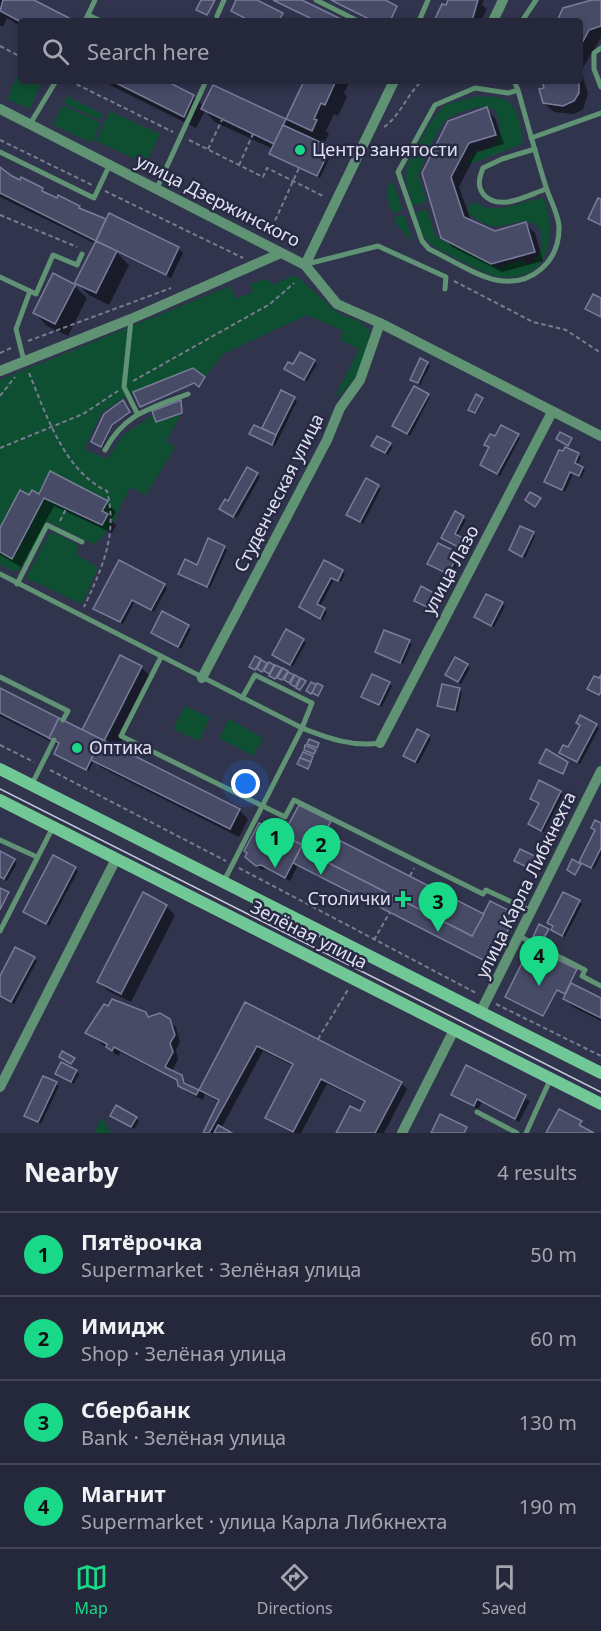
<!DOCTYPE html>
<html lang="en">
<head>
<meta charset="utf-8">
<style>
  :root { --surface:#25273a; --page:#313345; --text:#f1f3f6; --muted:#a3a5af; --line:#424454; --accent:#19d988 }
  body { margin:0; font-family:"Noto Sans",sans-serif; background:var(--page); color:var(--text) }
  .you { position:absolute; left:246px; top:784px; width:21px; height:21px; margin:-15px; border:4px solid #fff; border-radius:50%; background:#1a73e8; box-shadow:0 0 0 9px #1a73e833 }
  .badge { display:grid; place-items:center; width:39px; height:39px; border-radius:50%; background:var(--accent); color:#111; font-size:20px; font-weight:700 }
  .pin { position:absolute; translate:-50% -50px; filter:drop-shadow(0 2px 3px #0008) }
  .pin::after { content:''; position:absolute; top:32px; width:21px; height:18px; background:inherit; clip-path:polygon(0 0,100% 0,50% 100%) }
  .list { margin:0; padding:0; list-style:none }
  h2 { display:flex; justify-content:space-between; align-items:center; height:78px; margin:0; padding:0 24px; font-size:26px }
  h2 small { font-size:20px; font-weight:400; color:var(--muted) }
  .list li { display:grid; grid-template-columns:39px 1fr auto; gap:18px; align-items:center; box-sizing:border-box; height:84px; padding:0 24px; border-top:2px solid var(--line) }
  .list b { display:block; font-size:22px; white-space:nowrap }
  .list p { margin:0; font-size:20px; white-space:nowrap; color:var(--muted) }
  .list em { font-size:20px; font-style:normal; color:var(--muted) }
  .icon { flex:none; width:33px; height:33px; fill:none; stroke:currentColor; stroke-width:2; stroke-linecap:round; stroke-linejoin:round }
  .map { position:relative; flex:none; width:601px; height:1133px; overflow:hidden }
  .search { position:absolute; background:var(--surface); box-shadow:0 3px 9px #0003; left:18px; right:18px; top:18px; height:66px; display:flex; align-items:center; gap:15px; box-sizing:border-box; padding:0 21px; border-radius:6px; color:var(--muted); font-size:22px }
  .sheet { height:414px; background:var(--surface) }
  nav { display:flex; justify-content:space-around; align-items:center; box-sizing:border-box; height:84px; border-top:2px solid var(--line); background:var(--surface); font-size:16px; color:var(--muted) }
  nav a { display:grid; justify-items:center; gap:3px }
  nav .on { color:var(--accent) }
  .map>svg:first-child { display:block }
</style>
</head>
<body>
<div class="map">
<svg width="601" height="1133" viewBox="0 0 601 1133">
  <rect width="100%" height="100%" fill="#31344d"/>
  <g fill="#0f4f31">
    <polygon points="19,71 21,81 42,81 30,109 7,99"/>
    <polygon points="67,96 103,114 100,120 64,103"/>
    <path d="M474 97C498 96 512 95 519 121 521 129 524 136 522 144L471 164 468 161 476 151C501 152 504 129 495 110 482 102 458 111 446 120 437 128 423 163 418 176L427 201 413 206 406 181 407 164 432 120 445 105Z"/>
    <polygon points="63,105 101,123 92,143 53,125"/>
    <polygon points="110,111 160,134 146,164 96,141"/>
    <path d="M390 182 395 186 402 209 394 214C388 206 385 190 390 182Z"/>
    <path d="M544 198C557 234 551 281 501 277 487 276 474 267 462 261 450 255 435 249 426 239 420 232 419 222 416 213L427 209 435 235 440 239 498 267 524 259 526 265 534 262 542 248 540 228C520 213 511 229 491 226 484 225 475 218 469 214L468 207 474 202C497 217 520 201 544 198Z"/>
    <polygon points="404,215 413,243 398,226 394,217"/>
    <path d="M291 276 298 277 339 314 359 321 370 331C367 358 358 383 334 399L359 349 340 340 344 331 307 315 223 354 205 377 193 368 131 394 102 412 84 449 107 459 124 434 153 415 157 422 182 413 166 441 175 447 146 495 130 487C120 506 112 534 93 544L47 521 20 570 13 571 0 565V552L12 558 44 498 95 524 102 525 108 515 102 511 107 502 50 472 39 494 32 490 29 495 20 490 0 528V380L230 286 236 299 253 292 250 284 267 279 274 285Z"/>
    <polygon points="54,533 78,545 77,555 98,567 82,604 26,578 49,534"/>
    <polygon points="185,706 210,718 199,741 173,729"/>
    <polygon points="229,719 263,738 253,756 219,738"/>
    <polygon points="102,1117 111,1133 94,1133"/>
  </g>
  <g fill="#0007">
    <polygon points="0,0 30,0 21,27 7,18 3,27 0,25"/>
    <polygon points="238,0 253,0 286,19 285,21 248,21 232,11"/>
    <polygon points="448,0 484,0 482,5 487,9 482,19 485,21 437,21"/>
    <polygon points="598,0 601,0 601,38 581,71 588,93 583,110 573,114 554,112 544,103 543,81 580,81 580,21 558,21"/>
    <polygon points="102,81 162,81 194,96 204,107 213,87 287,121 306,81 350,81 344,93 347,97 338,116 334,114 326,131 329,134 323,145 333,151 320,178 274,156 271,154 273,149 215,122 205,111 196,128"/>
    <polygon points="486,109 495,118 504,144 477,152 459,187 471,221 495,233 525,224 535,233 543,261 502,272 452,247 443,237 423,173"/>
    <polygon points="0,169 11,177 42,189 49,196 79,207 84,212 107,221 110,215 179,249 183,253 171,278 116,252 129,265 109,305 89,295 77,283 96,244 0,197"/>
    <polygon points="74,286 87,298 68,336 47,326 35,313"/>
    <polygon points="314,361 317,364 307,381 289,371 293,366"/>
    <polygon points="427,363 430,366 420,385 414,382 412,379"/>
    <polygon points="193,370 205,379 200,387 196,383 141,406"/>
    <polygon points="282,392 297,401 275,446 254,436 263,430"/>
    <polygon points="428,395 430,397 410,436 397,429 394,426"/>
    <polygon points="477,396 483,400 477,413 471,410"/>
    <polygon points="181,402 182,414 158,421"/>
    <polygon points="124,403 130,414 113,425 103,447 93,442"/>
    <polygon points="518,436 520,438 500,476 484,467 490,448 486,444 495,438"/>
    <polygon points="390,445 393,447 388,455 376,448"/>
    <polygon points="566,449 581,457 577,465 585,470 581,478 573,474 565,492 546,482"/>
    <polygon points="257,474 260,477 237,518 224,511"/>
    <polygon points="367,480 381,489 363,524 348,515"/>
    <polygon points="39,496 107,502 116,512 111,520 116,525 112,533 54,506 21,567 0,555 0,531 30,497"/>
    <polygon points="456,513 466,520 457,537 464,542 461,548 446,540"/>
    <polygon points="533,534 535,536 525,558 511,550"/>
    <polygon points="224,547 227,550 210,588 180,574 197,566"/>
    <polygon points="458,555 461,557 451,576 432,566"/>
    <polygon points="120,562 167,588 154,612 135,601 123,624 98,611"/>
    <polygon points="324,562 345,574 341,582 334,579 320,607 327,612 323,620 300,607"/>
    <polygon points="433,594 436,597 430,609 416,601"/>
    <polygon points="502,604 505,606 494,627 479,619"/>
    <polygon points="163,613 191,629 181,649 153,633"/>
    <polygon points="303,640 306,643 293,666 277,658"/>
    <polygon points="409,642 412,644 403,664 376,652"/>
    <polygon points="256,658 305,682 301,690 251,666"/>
    <polygon points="467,665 470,668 461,684 447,675"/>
    <polygon points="141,667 153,679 118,749 239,810 248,819 239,837 102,768 94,761 89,771 59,756 64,751 49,736 45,736 51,742 0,716 0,690 83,732"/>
    <polygon points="389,684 392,686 382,707 366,699"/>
    <polygon points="459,689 462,692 458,712 439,706"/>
    <polygon points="581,717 599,728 580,764 564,755 581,725"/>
    <polygon points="428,736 431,739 418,764 405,756"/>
    <polygon points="560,792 563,795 544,832 533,827 530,824 540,804 531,798"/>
    <polygon points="330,822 325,835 484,916 515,916 492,963 298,865 290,881 266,869 262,870 251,861 289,840 285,835"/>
    <polygon points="601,825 601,855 594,869 584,864"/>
    <polygon points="0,853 17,863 7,881 0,877"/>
    <polygon points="536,858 539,861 534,870 519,863"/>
    <polygon points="75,868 78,871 49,926 25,912"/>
    <polygon points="0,889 9,895 0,912"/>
    <polygon points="579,902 582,904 565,937 555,932 549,923"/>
    <polygon points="166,906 175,915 131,1002 108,991 99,982"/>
    <polygon points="551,958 577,971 571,984 601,999 601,1021 573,1007 564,998 566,994 558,990 544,1016 507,998 547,965"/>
    <polygon points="34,959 37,961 14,1004 0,996 0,980"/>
    <polygon points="245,1004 401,1083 407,1089 384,1133 338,1133 361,1113 366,1103 327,1084 301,1133 292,1133 273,1123 267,1117 293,1066 263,1051 221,1129 229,1133 204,1133 220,1103 205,1094 203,1100 186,1092 179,1082 120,1052 119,1056 114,1053 87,1033 146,1013 150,1018 169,1021 176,1027 180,1042 176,1050 178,1059 172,1072 200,1092"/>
    <polygon points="467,1067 530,1101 519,1122 482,1102 478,1109 453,1095"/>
    <polygon points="76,1071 79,1074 74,1084 57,1074"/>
    <polygon points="44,1078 59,1086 41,1124 29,1118"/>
    <polygon points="115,1118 136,1118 139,1121 134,1129"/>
  </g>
  <g fill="#484b66" stroke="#797d9b" stroke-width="1.5">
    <polygon points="3,0 34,0 75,21 21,22 0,11"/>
    <polygon points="201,0 215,0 207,15 196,10"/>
    <polygon points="236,0 257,0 283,13 279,21 250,21 231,11"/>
    <polygon points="273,0 302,0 345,21 316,21"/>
    <polygon points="331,0 385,0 397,6 390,21 373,21"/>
    <polygon points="448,0 478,0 472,21 434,21 442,4 446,5"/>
    <polygon points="592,0 601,0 601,26 589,30 580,47 580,21 557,21 563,8"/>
    <polygon points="112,81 166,81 194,95 184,117"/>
    <polygon points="304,81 335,83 325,105 321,103 314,119 317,120 312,131 286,119"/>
    <polygon points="542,81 579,81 579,93 574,101 563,106 543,103 539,89 544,88"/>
    <polygon points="213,85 286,119 274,144 201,109"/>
    <polygon points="487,107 496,135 469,143 451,177 464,217 495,231 526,222 535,252 491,264 441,238 422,173 448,121"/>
    <polygon points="283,125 331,147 317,176 269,154"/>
    <polygon points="0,167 12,176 20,180 21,177 43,188 42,191 57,198 58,195 80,206 79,208 106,219 96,241 0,193"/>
    <polygon points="598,198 601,199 601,225 588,219"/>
    <polygon points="109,213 179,247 166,275 96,241"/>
    <polygon points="96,241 117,251 96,293 76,284 55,324 33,313 53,273 74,284"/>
    <polygon points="593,294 601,298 601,317 585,309"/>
    <polygon points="300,352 315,360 304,380 284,369 288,362 293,364"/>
    <polygon points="420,358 428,362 418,383 410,380"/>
    <polygon points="193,368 205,377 199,387 194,383 140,407 133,392"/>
    <polygon points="414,386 429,394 407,434 392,426"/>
    <polygon points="281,390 295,397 276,435 262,428"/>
    <polygon points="476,394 483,398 475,413 468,410"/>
    <polygon points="123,400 130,412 112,425 101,447 91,442 104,414"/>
    <polygon points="181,400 182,413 156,422 152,411"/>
    <polygon points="254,425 276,435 272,445 249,434"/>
    <polygon points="501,425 519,434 497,474 480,465 489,447 484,445 490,434 495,436"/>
    <polygon points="560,432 572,438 568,446 556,439"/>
    <polygon points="377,436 391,443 385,453 371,446"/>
    <polygon points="565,447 579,453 575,463 583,467 579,476 570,472 562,490 544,482 559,450 563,451"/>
    <polygon points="247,467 258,473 233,517 219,509 225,499 228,501"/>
    <polygon points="50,471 108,501 102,511 108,514 102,525 44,498 12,559 0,552 0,528 20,490 29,495 32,490 39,494"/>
    <polygon points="366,478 379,485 360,522 346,515"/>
    <polygon points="530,492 541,498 535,507 525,500"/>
    <polygon points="455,511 464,516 455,534 463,538 458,547 441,538"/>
    <polygon points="520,526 534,532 522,557 509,550"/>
    <polygon points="208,538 225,546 207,587 178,574 185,559 197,565"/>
    <polygon points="438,543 459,553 448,574 427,564"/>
    <polygon points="119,560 165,584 151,610 132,600 120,622 93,609"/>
    <polygon points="324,560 343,570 338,581 331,578 317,604 325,608 320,619 299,607"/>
    <polygon points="421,586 434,593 427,607 414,601"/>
    <polygon points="486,594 503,602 491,626 474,617"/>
    <polygon points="162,611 189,625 178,647 151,633"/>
    <polygon points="286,629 304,639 290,665 272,655"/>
    <polygon points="384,630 410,640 400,663 375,652"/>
    <polygon points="120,655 142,666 104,741 82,730"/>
    <polygon points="255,656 261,659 255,670 249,667"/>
    <polygon points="455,657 468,664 458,682 445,675"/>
    <polygon points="261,660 267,663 262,672 257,669"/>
    <polygon points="269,662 274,665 269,674 264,671"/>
    <polygon points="275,665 282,668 275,679 269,676"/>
    <polygon points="283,668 288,671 282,680 277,678"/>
    <polygon points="288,672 294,675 289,683 284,680"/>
    <polygon points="372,674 390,682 379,705 361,697"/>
    <polygon points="295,675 300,678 295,687 290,684"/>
    <polygon points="601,675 601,692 599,695 587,689 594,676 599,678"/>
    <polygon points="301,678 306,681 300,690 296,688"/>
    <polygon points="311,682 317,685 311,694 306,691"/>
    <polygon points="317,683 323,686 318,696 312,693"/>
    <polygon points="442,684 460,688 455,710 437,706"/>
    <polygon points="0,688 59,718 49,738 0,713"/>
    <polygon points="580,715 597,724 577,762 559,753 563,745 568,747 580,725 576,723"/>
    <polygon points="59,718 101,739 86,770 54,754 59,743 49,738"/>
    <polygon points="417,729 429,735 415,762 403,756"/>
    <polygon points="101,739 240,809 230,829 91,760"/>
    <polygon points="309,739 319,743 317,748 307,744"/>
    <polygon points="305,745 316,750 314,754 304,750"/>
    <polygon points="546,749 568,762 563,774 539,763"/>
    <polygon points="303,752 313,756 311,762 300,758"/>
    <polygon points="300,758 311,762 308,769 297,764"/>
    <polygon points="539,780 561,791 541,831 528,824 539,803 530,799"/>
    <polygon points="299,805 331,821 313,855 472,936 490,901 516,914 491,964 293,863 302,845 283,835"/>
    <polygon points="595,820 601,823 601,848 591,868 579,862 595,830 591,828"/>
    <polygon points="259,823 302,845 285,878 261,865 256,866 245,857 247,853 244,851"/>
    <polygon points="325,833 484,914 472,936 313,855"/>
    <polygon points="520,849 537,857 531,869 514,861"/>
    <polygon points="0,851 15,859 4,879 0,877"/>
    <polygon points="53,855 76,867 46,924 23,912"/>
    <polygon points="572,859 581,864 575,875 567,870"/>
    <polygon points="0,888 9,892 0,910"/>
    <polygon points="143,892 167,905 121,994 97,982"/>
    <polygon points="563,892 580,900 562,936 551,930 553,926 547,923"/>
    <polygon points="539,924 549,929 542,941 533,937"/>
    <polygon points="15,947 35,957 11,1002 0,996 0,976"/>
    <polygon points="527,953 546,963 550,956 577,969 565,994 557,990 543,1016 505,997"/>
    <polygon points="571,983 601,998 601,1018 563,999"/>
    <polygon points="112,999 146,1012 148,1017 160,1013 170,1019 175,1035 170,1043 173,1052 165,1067 182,1075 184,1083 199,1090 196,1095 178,1086 177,1080 114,1047 112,1051 106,1047 107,1044 85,1033 104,1004 108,1006"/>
    <polygon points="245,1002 402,1082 375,1133 336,1133 350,1106 360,1111 365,1101 321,1079 293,1132 265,1118 293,1064 257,1046 209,1133 203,1133 219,1100 199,1090"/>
    <polygon points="62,1051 75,1058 71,1064 59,1057"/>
    <polygon points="61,1062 77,1070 71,1082 55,1074"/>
    <polygon points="466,1065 526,1095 515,1119 477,1099 474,1106 451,1095"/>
    <polygon points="43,1076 57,1082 38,1122 24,1116"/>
    <polygon points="116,1105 137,1117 131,1127 110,1116"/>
    <polygon points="559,1109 582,1121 579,1125 594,1133 546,1133"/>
    <polygon points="440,1114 467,1127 464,1133 431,1133"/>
    <polygon points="218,1125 232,1133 214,1133"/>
  </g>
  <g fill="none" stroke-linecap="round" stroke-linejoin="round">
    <g stroke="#797c91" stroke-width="2" stroke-dasharray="4.5 3" stroke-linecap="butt">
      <polyline points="0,46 21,57"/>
      <polyline points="70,81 173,132"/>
      <path d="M384 127C401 115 407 94 422 81"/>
      <polyline points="0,140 92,185"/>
      <polyline points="189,140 263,177 267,168 325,197"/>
      <polyline points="208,149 222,120"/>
      <polyline points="239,165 253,134"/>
      <polyline points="105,191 243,258"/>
      <polyline points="0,215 77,247"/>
      <polyline points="269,234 299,168"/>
      <polyline points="454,281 533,322 566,330 601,353"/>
      <polyline points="28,341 171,288"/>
      <polyline points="0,353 11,348"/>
      <path d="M29 373C46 414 64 471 107 491 118 535 102 568 84 607"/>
      <polyline points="133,381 270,304 294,283"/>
      <polyline points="0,396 15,377"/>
      <polyline points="0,448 83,414 118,391"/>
      <polyline points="60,521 66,509"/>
      <polyline points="0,745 34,762"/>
      <polyline points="50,770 226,861"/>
      <polyline points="239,868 478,994"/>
      <polyline points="410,876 414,868"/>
      <polyline points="374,940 390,912"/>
      <polyline points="496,1004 601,1056"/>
      <polyline points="318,1039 349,988"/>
    </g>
    <g stroke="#5f9374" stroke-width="5">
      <polyline points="316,0 358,21"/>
      <polyline points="88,15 101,21"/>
      <polyline points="217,16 224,0"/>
      <polyline points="85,21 95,0"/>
      <polyline points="419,21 428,0"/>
      <polyline points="522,21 536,0"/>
      <polyline points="601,48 594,53 594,69 601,87"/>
      <path d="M514 81 518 90C527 122 536 155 546 187 550 200 558 213 559 226 560 262 531 287 496 280 476 276 448 258 429 249L422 241 398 172 435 105 475 88 508 93 518 90"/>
      <polyline points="30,124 56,81"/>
      <polyline points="531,138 601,113"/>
      <path d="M535 149 502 159 483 168C479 178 477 187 484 195 500 212 528 195 546 189"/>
      <polyline points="0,152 94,198 110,164"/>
      <polyline points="157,188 206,81"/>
      <polyline points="307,264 378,246 446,277 445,289"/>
      <polyline points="0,277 36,294 53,255 77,265 82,254"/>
      <polyline points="131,320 124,387 137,413"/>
      <polyline points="24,361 16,329 30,291"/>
      <path d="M105 450C125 413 151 408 188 394"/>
      <path d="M0 574 302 728C328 738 351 747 380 743"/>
      <polyline points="17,584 47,525 82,542"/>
      <polyline points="161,657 121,736 285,817 294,800 483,894 486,890 531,911"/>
      <polyline points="0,677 68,711 63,720"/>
      <polyline points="32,784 54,740"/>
      <polyline points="0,840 37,857"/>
      <polyline points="224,881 302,728 312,703 255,675 242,698"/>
      <polyline points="0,931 53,827"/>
      <polyline points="519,936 585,970 582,976 601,986"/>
      <polyline points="477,1112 517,1133"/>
      <polyline points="526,1133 550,1080"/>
    </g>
    <g stroke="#5f9374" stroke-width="10">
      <polyline points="493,21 503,0"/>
      <polyline points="0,109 305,265 337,304 380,323 601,436"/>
      <polyline points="305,265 394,81"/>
      <polyline points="0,371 131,319 281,253"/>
      <polyline points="202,678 327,440 340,408 360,380 380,323"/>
      <polyline points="380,743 552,412"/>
      <polyline points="480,1013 601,771"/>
      <polyline points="0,1087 116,859"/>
      <polyline points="402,1133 454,1030"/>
    </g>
    <g stroke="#71c896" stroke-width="12">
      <polyline points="0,769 601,1073"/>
      <polyline points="0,800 601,1104"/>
    </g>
    <polyline stroke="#c9cbdc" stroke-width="1.5" points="0,789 601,1092"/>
  </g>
  <g fill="#19d988" stroke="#272a42" stroke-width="2">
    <circle cx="300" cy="150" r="6"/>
    <circle cx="77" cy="748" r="6"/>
    <path d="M400 890h6v6h6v6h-6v6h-6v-6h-6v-6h6z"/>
  </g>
  <g text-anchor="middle" stroke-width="5" stroke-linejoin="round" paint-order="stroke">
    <g font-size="18" fill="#e0e2f2" stroke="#272a42" text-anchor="start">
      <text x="312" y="156">Центр занятости</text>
      <text x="89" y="754">Оптика</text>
      <text x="391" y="905" text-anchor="end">Столички</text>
    </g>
    <g font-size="18" fill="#e0e2f2" stroke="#272a42">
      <text transform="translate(218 201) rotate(27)" y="6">улица Дзержинского</text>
      <text transform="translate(279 493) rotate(-63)" y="6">Студенческая улица</text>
      <text transform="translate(451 570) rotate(-62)" y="6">улица Лазо</text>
      <text transform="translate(526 885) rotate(-64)" y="6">улица Карла Либкнехта</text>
      <text transform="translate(309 935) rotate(27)" y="6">Зелёная улица</text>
    </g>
  </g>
</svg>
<div class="you"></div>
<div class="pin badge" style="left:275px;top:868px">1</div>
<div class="pin badge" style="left:321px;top:875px">2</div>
<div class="pin badge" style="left:438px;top:932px">3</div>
<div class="pin badge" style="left:539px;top:986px">4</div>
<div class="search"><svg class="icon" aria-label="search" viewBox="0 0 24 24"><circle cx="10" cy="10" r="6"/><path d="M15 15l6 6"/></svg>Search here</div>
</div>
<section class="sheet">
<h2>Nearby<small>4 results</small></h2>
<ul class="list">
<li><span class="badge">1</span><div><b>Пятёрочка</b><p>Supermarket · Зелёная улица</p></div><em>50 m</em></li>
<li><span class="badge">2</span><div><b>Имидж</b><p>Shop · Зелёная улица</p></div><em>60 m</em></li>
<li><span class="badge">3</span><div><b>Сбербанк</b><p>Bank · Зелёная улица</p></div><em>130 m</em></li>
<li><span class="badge">4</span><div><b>Магнит</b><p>Supermarket · улица Карла Либкнехта</p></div><em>190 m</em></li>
</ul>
</section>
<nav>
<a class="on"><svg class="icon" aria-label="map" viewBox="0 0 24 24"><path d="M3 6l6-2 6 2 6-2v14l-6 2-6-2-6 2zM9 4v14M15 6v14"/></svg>Map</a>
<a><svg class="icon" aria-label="directions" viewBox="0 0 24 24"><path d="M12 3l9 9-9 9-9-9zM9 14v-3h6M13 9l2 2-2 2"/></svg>Directions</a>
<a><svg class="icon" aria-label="saved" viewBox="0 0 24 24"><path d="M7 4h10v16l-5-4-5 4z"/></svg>Saved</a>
</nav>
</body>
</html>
